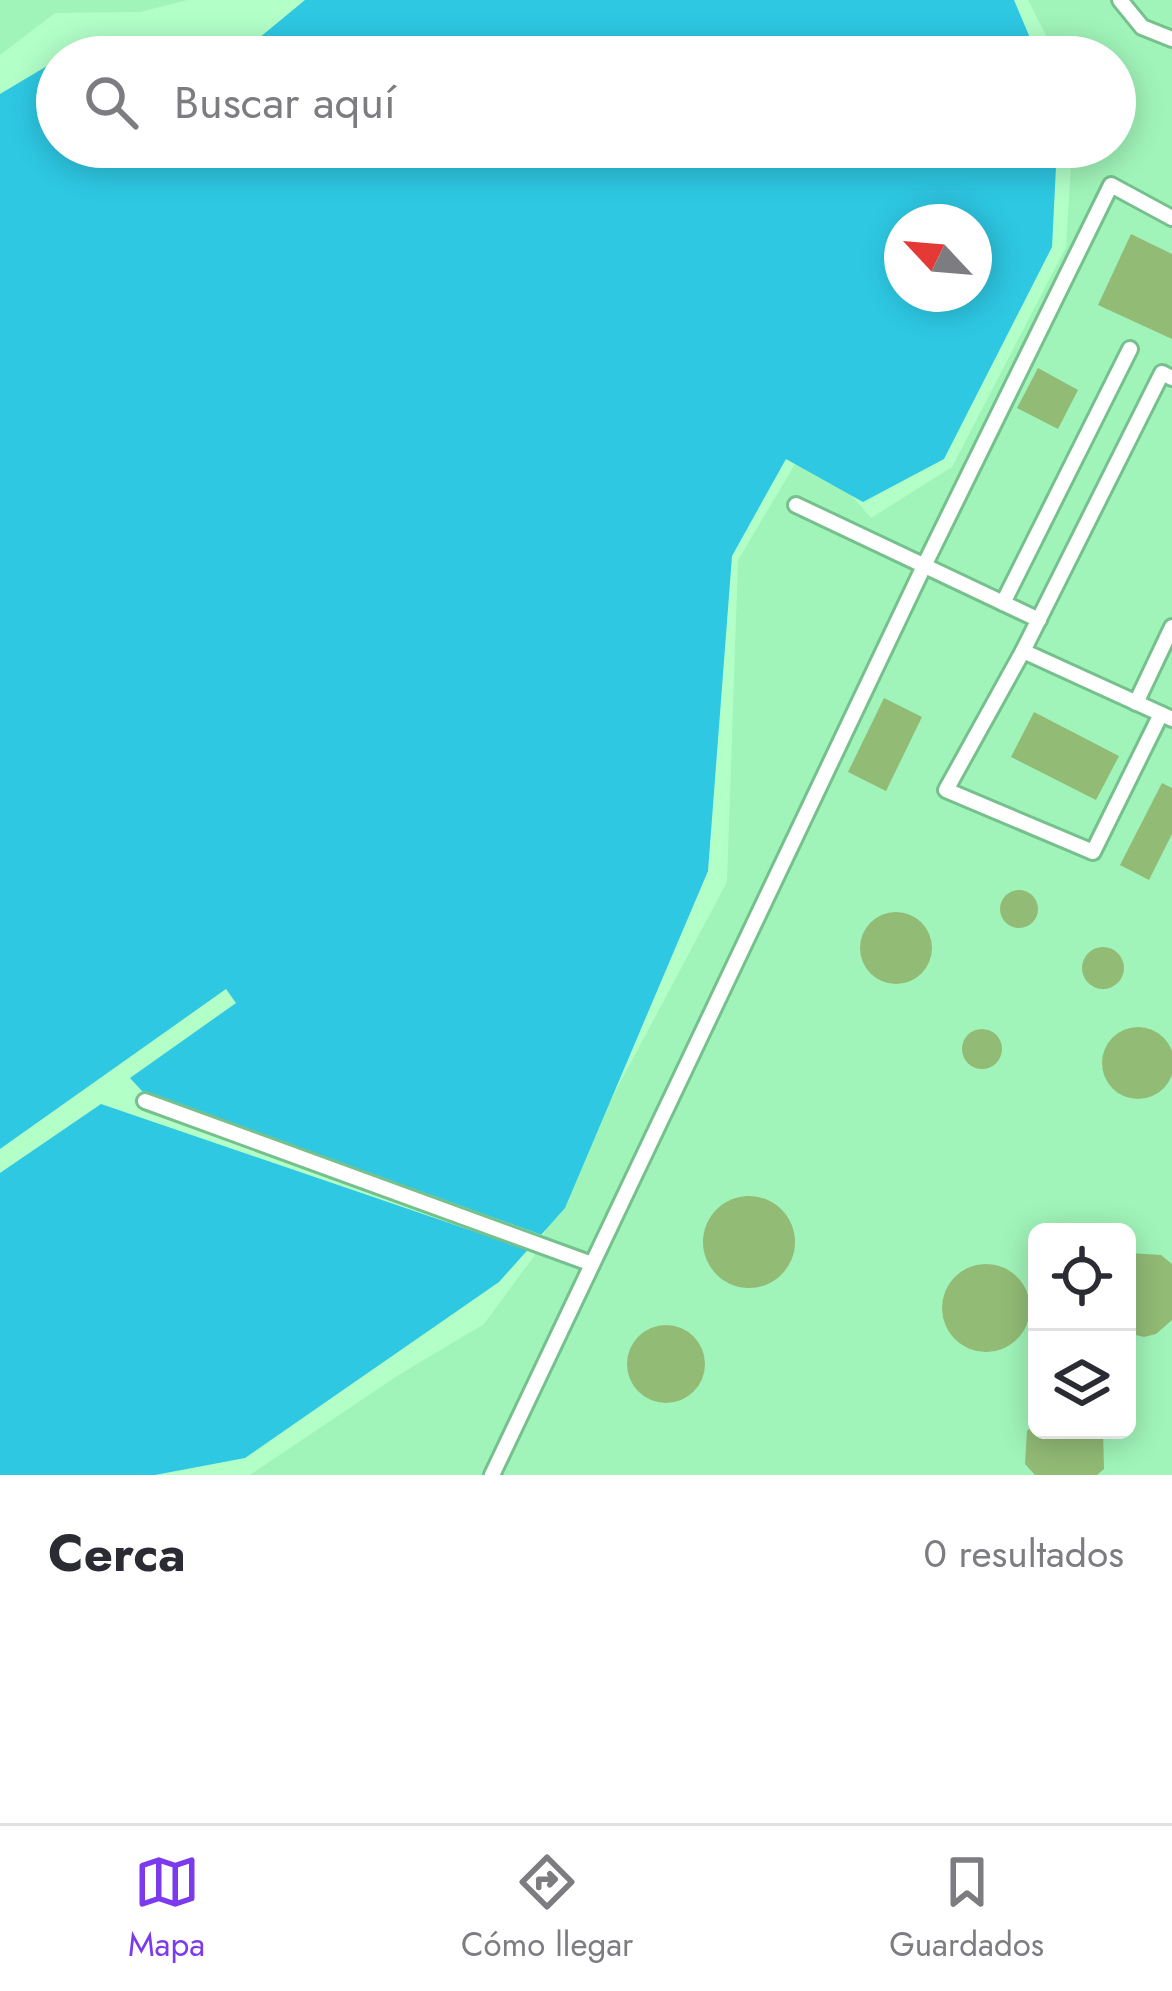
<!DOCTYPE html>
<html lang="es">
<head>
<meta charset="utf-8">
<style>
  :root { --surface:#fff; --page:#f7f7f7; --text:#2b2b33; --muted:#7c7c81; --line:#e1e1e2; --accent:#7c3aed }
  body { margin:0; font-family:Jost,sans-serif; background:var(--page); color:var(--text) }
  .controls { position:absolute; right:36px; bottom:36px; display:grid; overflow:hidden; border-radius:18px; box-shadow:0 6px 30px #0003 }
  .controls button { width:108px; height:108px; display:grid; place-items:center; padding:0; border:0; border-bottom:3px solid var(--line); background:var(--surface); color:var(--text); font:60px sans-serif }
  .compass { position:absolute; left:884px; top:204px; width:108px; height:108px; border-radius:50%; background:var(--surface); box-shadow:0 6px 30px #0003; rotate:296deg }
  .list { margin:0; padding:0; list-style:none }
  h2 { display:flex; justify-content:space-between; align-items:center; height:156px; margin:0; padding:0 48px; font-size:51px }
  h2 small { font-size:39px; font-weight:400; color:var(--muted) }
  .icon { flex:none; width:66px; height:66px; fill:none; stroke:currentColor; stroke-width:2; stroke-linecap:round; stroke-linejoin:round }
  .map { position:relative; flex:none; width:1172px; height:1475px; overflow:hidden }
  .search { position:absolute; background:var(--surface); box-shadow:0 6px 30px #0003; left:36px; right:36px; top:36px; height:132px; display:flex; align-items:center; gap:30px; box-sizing:border-box; padding:0 42px; border-radius:66px; color:var(--muted); font-size:45px }
  .sheet { height:348px; background:var(--surface) }
  nav { display:flex; justify-content:space-around; align-items:center; box-sizing:border-box; height:168px; border-top:3px solid var(--line); background:var(--surface); font-size:33px; color:var(--muted) }
  nav a { display:grid; justify-items:center; gap:6px }
  nav .on { color:var(--accent) }
  .map>svg:first-child { display:block }
</style>
</head>
<body>
<div class="map">
<svg width="1172" height="1475" viewBox="0 0 1172 1475">
  <rect width="100%" height="100%" fill="#b2ffc8"/>
  <g fill="#a0f4b9" fill-rule="evenodd">
    <polygon points="0,0 187,0 140,12 55,13 0,55"/>
    <path d="M1028 0H1172V1475H250L397 1376 484 1324 534 1256 574 1169 727 882 738 560 807 444 871 518 952 467 1066 247 1072 147H1115V57H1057ZM1037 1232H1127V1430H1037Z"/>
  </g>
  <g fill="#2ec8e3" fill-rule="evenodd">
    <polygon points="305,0 1014,0 1038,57 114,57 259,38"/>
    <path d="M57 64V147H1057L1052 247 944 459 863 502 786 459 732 556 708 871 565 1208 499 1282 245 1458 155 1475H0V94L47 66ZM902 222H974V294H902Z"/>
  </g>
  <polygon fill="#b2ffc8" points="226,989 236,1003 130,1078 142,1091 542,1235 528,1250 101,1104 0,1173 0,1149"/>
  <g fill="#92bb75">
    <polygon points="1131,234 1172,254 1172,339 1098,305"/>
    <polygon points="1038,368 1078,390 1058,429 1017,408"/>
    <polygon points="884,698 922,717 886,791 848,772"/>
    <polygon points="1034,712 1119,756 1096,800 1011,757"/>
    <polygon points="1162,783 1172,788 1172,834 1149,880 1120,865"/>
    <circle cx="1019" cy="909" r="19"/>
    <circle cx="896" cy="948" r="36"/>
    <circle cx="1103" cy="968" r="21"/>
    <circle cx="1138" cy="1063" r="36"/>
    <circle cx="982" cy="1049" r="20"/>
    <circle cx="749" cy="1242" r="46"/>
    <polygon points="1129,1253 1161,1255 1172,1264 1172,1320 1156,1334 1144,1337 1127,1333"/>
    <circle cx="986" cy="1308" r="44"/>
    <circle cx="666" cy="1364" r="39"/>
    <polygon points="1037,1421 1037,1430 1103,1430 1104,1469 1097,1475 1035,1475 1025,1464 1027,1431"/>
  </g>
  <g fill="none" stroke-linecap="round" stroke-linejoin="round">
    <defs>
      <g id="lane">
        <polyline points="1120,0 1142,27 1172,39"/>
        <polyline points="1172,378 1162,373 1023,651 1172,719"/>
        <polyline points="796,505 1039,620"/>
        <polyline points="1003,603 1130,349"/>
        <polyline points="1023,651 946,790 1093,852 1161,714"/>
        <polyline points="1136,703 1172,627"/>
        <polyline points="145,1101 592,1264"/>
        <polyline points="492,1475 924,566 1111,185 1172,218"/>
      </g>
    </defs>
    <use href="#lane" stroke="#75c08c" stroke-width="20"/>
    <use href="#lane" stroke="#fff" stroke-width="14"/>
  </g>
</svg>
<div class="controls">
<button><svg class="icon" aria-label="locate" viewBox="0 0 24 24"><circle cx="12" cy="12" r="6"/><path d="M12 2v4M12 18v4M2 12h4M18 12h4"/></svg></button>
<button><svg class="icon" aria-label="layers" viewBox="0 0 24 24"><path d="M12 4l9 5-9 5-9-5zM3 14l9 5 9-5"/></svg></button>
</div>
<svg class="compass" viewBox="-18 -18 36 36"><path d="M0-13l5 13h-10z" fill="#e53935"/><path d="M0 13l5-13h-10z" fill="#7c7c81"/></svg>
<div class="search"><svg class="icon" aria-label="search" viewBox="0 0 24 24"><circle cx="10" cy="10" r="6"/><path d="M15 15l6 6"/></svg>Buscar aquí</div>
</div>
<section class="sheet">
<h2>Cerca<small>0 resultados</small></h2>
<ul class="list">
</ul>
</section>
<nav>
<a class="on"><svg class="icon" aria-label="map" viewBox="0 0 24 24"><path d="M3 6l6-2 6 2 6-2v14l-6 2-6-2-6 2zM9 4v14M15 6v14"/></svg>Mapa</a>
<a><svg class="icon" aria-label="directions" viewBox="0 0 24 24"><path d="M12 3l9 9-9 9-9-9zM9 14v-3h6M13 9l2 2-2 2"/></svg>Cómo llegar</a>
<a><svg class="icon" aria-label="saved" viewBox="0 0 24 24"><path d="M7 4h10v16l-5-4-5 4z"/></svg>Guardados</a>
</nav>
</body>
</html>
